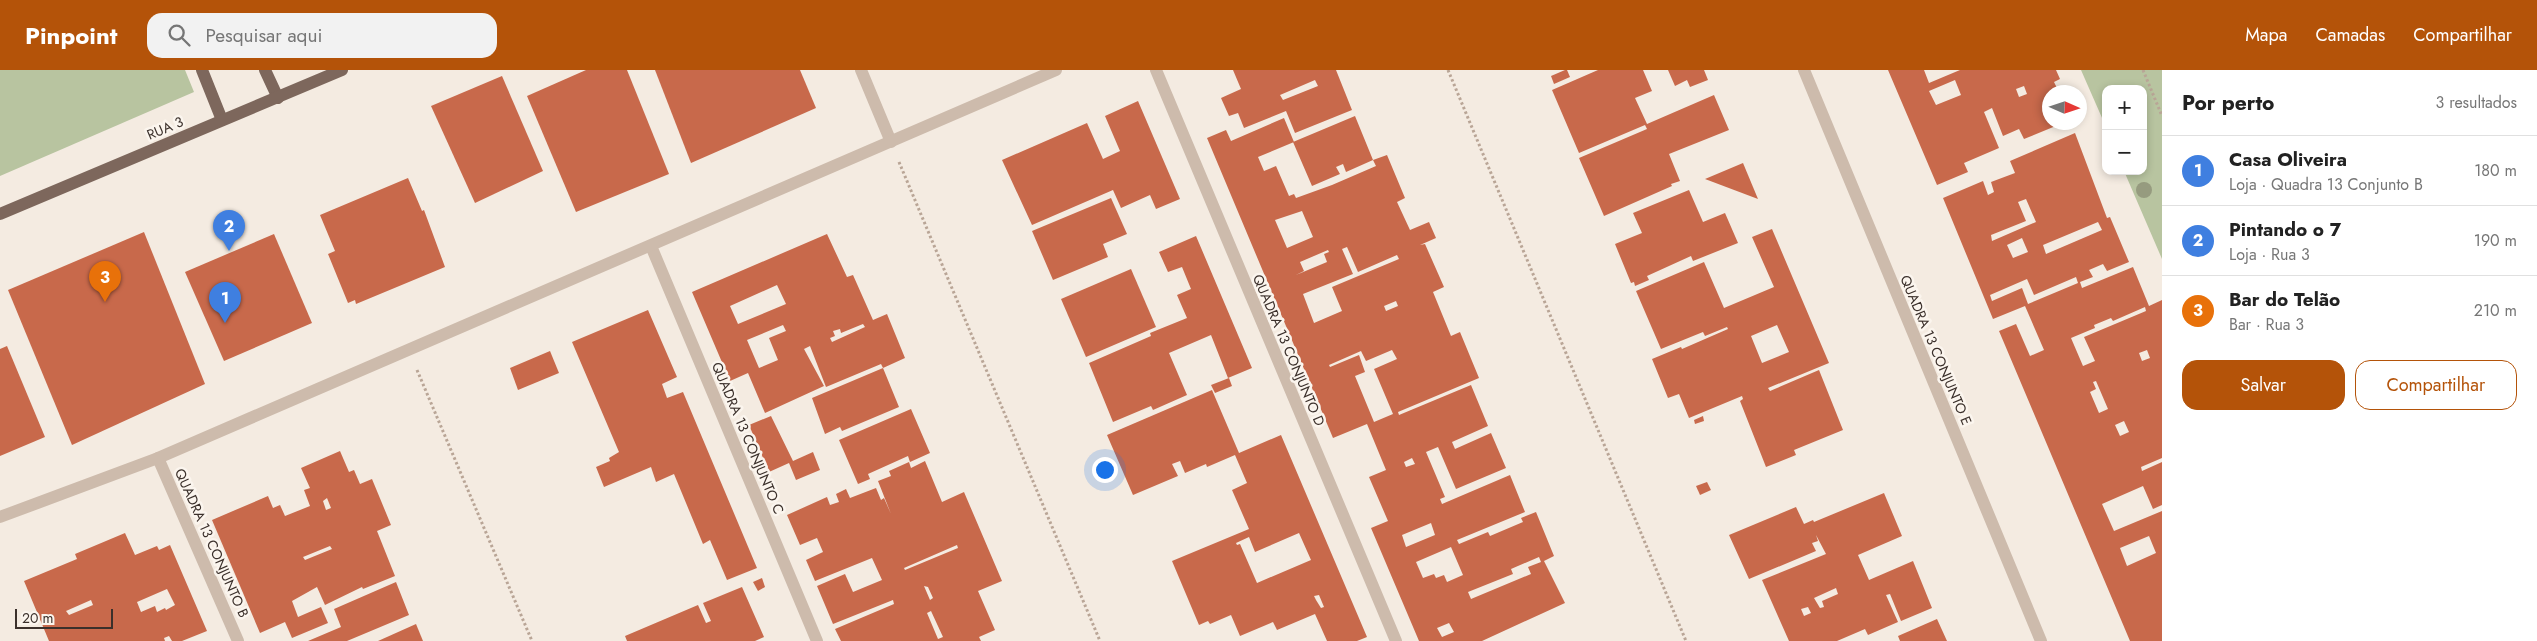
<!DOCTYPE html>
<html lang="pt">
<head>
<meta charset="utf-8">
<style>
  :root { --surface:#fff; --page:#f2f2f2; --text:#222; --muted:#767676; --line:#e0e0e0; --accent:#b45309 }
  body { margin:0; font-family:Jost,sans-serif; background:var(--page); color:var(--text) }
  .controls { position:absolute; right:15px; top:15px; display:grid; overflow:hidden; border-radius:10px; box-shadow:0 2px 8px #0003 }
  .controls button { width:45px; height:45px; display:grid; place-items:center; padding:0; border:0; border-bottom:1px solid var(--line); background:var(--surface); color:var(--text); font:25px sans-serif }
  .compass { position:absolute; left:2042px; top:15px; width:45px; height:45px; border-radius:50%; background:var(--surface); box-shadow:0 2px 8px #0003; rotate:93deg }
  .scale { position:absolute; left:15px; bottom:12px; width:98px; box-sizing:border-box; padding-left:5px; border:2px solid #3b302b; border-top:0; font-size:14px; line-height:18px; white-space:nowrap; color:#3b302b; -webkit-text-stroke:4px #fbf5ee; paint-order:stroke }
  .you { position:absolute; left:1104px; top:399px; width:18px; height:18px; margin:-12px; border:4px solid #fff; border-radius:50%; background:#1a73e8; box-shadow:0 0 0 8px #1a73e833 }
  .badge { display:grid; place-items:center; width:32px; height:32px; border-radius:50%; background:var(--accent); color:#fff; font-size:16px; font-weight:700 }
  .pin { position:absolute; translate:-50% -41px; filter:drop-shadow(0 1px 2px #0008) }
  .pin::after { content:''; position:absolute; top:26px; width:18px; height:15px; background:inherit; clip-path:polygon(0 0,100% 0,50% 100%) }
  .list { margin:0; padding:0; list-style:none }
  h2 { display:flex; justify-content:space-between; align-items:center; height:65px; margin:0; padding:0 20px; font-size:21px }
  h2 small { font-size:16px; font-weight:400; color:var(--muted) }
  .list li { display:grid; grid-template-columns:32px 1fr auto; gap:15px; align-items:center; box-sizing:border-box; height:70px; padding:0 20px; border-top:1px solid var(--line) }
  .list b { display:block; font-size:19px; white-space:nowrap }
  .list p { margin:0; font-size:16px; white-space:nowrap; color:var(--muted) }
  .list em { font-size:16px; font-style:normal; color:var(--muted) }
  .actions { display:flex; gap:10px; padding:15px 20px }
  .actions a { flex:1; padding:11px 0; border:1px solid var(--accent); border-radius:15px; text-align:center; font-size:18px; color:var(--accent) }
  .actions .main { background:var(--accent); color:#fff }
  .icon { flex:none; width:28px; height:28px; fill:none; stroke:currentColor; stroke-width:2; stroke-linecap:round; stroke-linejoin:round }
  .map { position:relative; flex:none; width:2162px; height:571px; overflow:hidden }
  header { display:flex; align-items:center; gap:30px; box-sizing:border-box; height:70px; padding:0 25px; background:var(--accent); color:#fff }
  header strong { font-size:24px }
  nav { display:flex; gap:28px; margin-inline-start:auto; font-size:18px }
  .search { width:350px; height:45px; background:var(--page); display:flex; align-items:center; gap:12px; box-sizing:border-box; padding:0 18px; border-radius:15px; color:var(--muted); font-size:19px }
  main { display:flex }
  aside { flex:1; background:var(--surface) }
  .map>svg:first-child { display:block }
</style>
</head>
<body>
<header>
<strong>Pinpoint</strong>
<div class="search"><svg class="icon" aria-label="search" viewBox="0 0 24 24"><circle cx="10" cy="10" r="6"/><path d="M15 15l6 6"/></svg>Pesquisar aqui</div>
<nav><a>Mapa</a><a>Camadas</a><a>Compartilhar</a></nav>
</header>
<main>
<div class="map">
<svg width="2162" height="571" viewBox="0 0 2162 571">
  <rect width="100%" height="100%" fill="#f4ebe1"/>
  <g fill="#b8c4a0">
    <polygon points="0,0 185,0 194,22 0,106"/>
    <polygon points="2081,0 2162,0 2162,189 2124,101 2143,101 2143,19 2106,19 2106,57"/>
  </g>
  <g fill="#c8694b" fill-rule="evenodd">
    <polygon points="586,0 627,0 669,104 576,142 527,26"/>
    <polygon points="655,0 800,0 816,38 691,93"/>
    <path d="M1233 0H1336L1352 40 1295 63 1286 41 1244 58 1238 43 1229 46 1221 28 1241 19ZM1315 10 1318 16 1283 30 1280 25Z"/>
    <polygon points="1565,0 1567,0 1570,7 1554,14 1551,6"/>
    <polygon points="1598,0 1643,0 1652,21 1635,28 1647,54 1714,25 1729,60 1669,84 1680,111 1671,114 1672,116 1604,146 1579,88 1647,59 1645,55 1579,83 1552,20"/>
    <polygon points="1668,0 1704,0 1708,10 1690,17 1687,10 1675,16"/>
    <path d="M1888 0H1924L1929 13 1960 0H2056L2060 9 2054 12 2059 22H2050V52L2063 53 2024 69 2019 59 2003 66 1992 38 1984 42 1999 78 1964 93 1968 102 1937 115ZM1955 10 1961 25 1936 35 1929 21ZM2024 16 2027 24 2019 27 2016 19Z"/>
    <polygon points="502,6 543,101 475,133 431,36"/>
    <polygon points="1138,31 1180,129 1156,139 1150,125 1121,138 1113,120 1032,155 1002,90 1087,53 1103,89 1120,81 1105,46"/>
    <polygon points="1355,46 1373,90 1346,102 1343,94 1336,97 1340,104 1312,116 1293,72"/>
    <path d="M1284 48 1294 72 1258 87 1264 101 1276 96 1289 126 1294 124 1296 128 1332 115 1376 96 1373 90 1387 85 1405 128 1397 132 1410 160 1429 152 1436 168 1420 175 1425 174 1444 217 1433 222 1451 266 1460 262 1479 308 1398 342 1399 345 1471 315 1488 356 1452 372 1455 379 1491 363 1506 398 1456 419 1438 377 1426 382 1445 427 1440 429 1442 434 1510 405 1525 442 1457 470 1459 474 1488 462 1490 466 1523 452 1521 448 1536 442 1554 486 1544 491 1565 533 1482 571H1419L1371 458 1388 451 1369 407 1386 400 1367 354 1333 368 1207 68 1226 60 1231 71ZM1302 141 1313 167 1287 178 1275 150ZM1347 177 1358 202 1397 185 1399 189 1332 217 1342 241 1314 253 1303 224 1353 204 1342 179ZM1328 180 1329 182 1324 184 1327 192 1296 205 1304 201 1300 192ZM1396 231 1398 236 1386 241 1384 236ZM1392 280 1397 289 1374 299 1393 344 1374 352 1355 306 1365 302 1359 285 1330 297 1329 295 1361 281 1366 291ZM1412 388 1415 394 1406 397 1404 392ZM1431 453 1435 465 1406 477 1402 465ZM1451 477 1463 505 1447 512 1444 505 1436 508 1434 504 1423 508 1416 492ZM1539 487 1541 492 1528 497 1531 504 1471 529 1468 522 1513 504 1511 499ZM1449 553 1454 562 1442 567 1437 558Z"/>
    <path d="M2075 63 2107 148 2110 147 2129 192 2107 201 2103 194 2089 200 2093 207 2080 212 2082 218 2133 197 2149 236 2162 230V388L2141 397 2142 401 2162 392V435L2153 439 2143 416 2102 434 2114 461 2162 441V571H2130L1999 261 2016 254 2030 286 2044 280 2025 236 1993 249 1943 128 1983 111 1988 125 1994 122 1991 112 2015 103 2010 91ZM2026 129 2036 152 1992 171 1991 165 2026 151 2018 132ZM2098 152 2102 160 2046 184 2043 175ZM2022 168 2028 182 2013 188 2007 175ZM2076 207 2078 213 2028 234 2022 218 1992 231 1990 225 2027 209 2034 225ZM2145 237 2146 241 2084 267 2095 291 2083 296 2071 268 2095 258 2094 255 2111 248 2113 251ZM2147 280 2150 288 2142 291 2139 283ZM2096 311 2108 339 2099 343 2090 322 2096 319 2093 312ZM2124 351 2129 362 2120 366 2115 355ZM2149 466 2156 483 2127 496 2120 478Z"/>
    <polygon points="1743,93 1758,129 1705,109"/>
    <polygon points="408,108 422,141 424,140 445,197 356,234 355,230 348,233 328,184 335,181 320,145"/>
    <polygon points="1689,120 1703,152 1725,143 1738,173 1693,191 1691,186 1647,206 1649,210 1635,216 1634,212 1631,213 1615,174 1642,163 1633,143"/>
    <polygon points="1111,128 1127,164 1103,174 1108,187 1053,210 1032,161"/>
    <path d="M1772 159 1829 293 1768 318 1770 321 1819 300 1843 360 1794 380 1796 385 1766 397 1740 331 1743 329 1742 326 1689 348 1679 324 1668 328 1652 289 1681 277 1682 279 1728 259 1727 257 1705 266 1703 262 1661 279 1636 221 1704 192 1724 238 1774 217 1752 167ZM1777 255 1789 282 1762 293 1751 266Z"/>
    <polygon points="144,162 205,314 72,375 8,220"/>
    <polygon points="274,164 312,253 224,291 185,202"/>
    <path d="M827 164 847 207 853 205 873 250 887 244 905 288 883 298 881 294 826 317 810 276 804 279 824 316 765 343 748 303 730 311 692 222ZM777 215 786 234 738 254 730 236ZM863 254 865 257 832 272 830 268 835 266 833 261 840 259 841 263ZM783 255 786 261 769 268 778 290 759 298 747 270Z"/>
    <polygon points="1196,166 1252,298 1228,308 1211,265 1169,283 1187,325 1153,340 1151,336 1113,352 1089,293 1151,266 1150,263 1187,248 1177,225 1191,219 1182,197 1168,202 1159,182"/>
    <polygon points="1131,199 1156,257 1086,287 1061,229"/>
    <polygon points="648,240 677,307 662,314 667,328 683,322 757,498 727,510 710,470 703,474 674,404 656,412 651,397 604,417 596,397 610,391 609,388 619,382 572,272"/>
    <polygon points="7,276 45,367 0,386 0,279"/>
    <polygon points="550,281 559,303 518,320 510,298"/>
    <polygon points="883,298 899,337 842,361 840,357 825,364 812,328"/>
    <polygon points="1229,308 1232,316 1215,323 1211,315"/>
    <path d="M1212 320 1239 383 1281 365 1367 567 1357 571H1327L1315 544 1277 560 1273 552 1240 566 1231 545 1210 554 1208 551 1199 555 1172 491 1249 459 1232 420 1247 413 1235 385 1207 397 1206 394 1185 403 1180 391 1172 394 1178 406 1133 425 1107 365ZM1299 463 1311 490 1257 513 1240 474 1237 475 1236 473 1249 467 1255 482ZM1319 525 1324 537 1321 538 1316 530 1314 526Z"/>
    <polygon points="911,339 930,383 910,392 908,386 868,404 870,409 858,414 839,370"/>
    <polygon points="771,346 793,391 813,382 820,400 796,410 789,393 769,402 749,355"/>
    <polygon points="1703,346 1704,351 1695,354 1694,350"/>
    <path d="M340 381 349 402 354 400 360 414 372 409 391 455 377 461 395 506 363 519 362 517 325 535 317 517 292 531 298 547 321 537 328 553 292 568 285 552 260 563 212 450 268 426 273 438 280 435 285 446 310 436 304 420 310 418 301 398ZM327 428 331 438 326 440 323 431ZM330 476 332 479 305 490 303 487Z"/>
    <path d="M925 391 942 432 964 422 1002 511 978 521 995 560 979 567 981 571H841L835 559 894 534 893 530 833 554 817 516 845 504 853 522 882 510 872 488 815 511 806 490 823 482 817 468 800 475 787 445 827 427 830 435 839 432 836 424 846 419 850 428 876 418 881 430 884 428 891 444 878 411 891 406 889 401 909 392 911 398ZM957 475 958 478 905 500 904 498ZM924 516 928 517 933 528 930 530ZM931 541 943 567 938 569 927 543Z"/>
    <polygon points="1707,412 1711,420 1700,425 1696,416"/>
    <path d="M1884 423 1902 466 1858 485 1869 510 1913 491 1932 538 1901 551 1890 524 1886 525 1898 552 1868 565 1865 559 1837 571H1789L1762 510 1826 484 1816 465 1818 471 1812 473 1816 481 1749 509 1729 465 1796 437 1804 454 1813 450 1814 452ZM1836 518 1838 524 1822 531 1824 537 1820 538 1814 528ZM1808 537 1811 543 1804 546 1801 539Z"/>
    <path d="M125 463 135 485 157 476 159 480 170 475 207 561 182 571H172L169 566 164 568 165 571H49L24 511 77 489 75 484ZM167 519 175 535 166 540 165 538 157 542 155 536 141 542 137 532ZM91 530 93 535 69 545 66 541Z"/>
    <polygon points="762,508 765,517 758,521 753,512"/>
    <polygon points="396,512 409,545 347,571 308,571 341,557 334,539"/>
    <polygon points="742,517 764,567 755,571 627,571 625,566 698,535 706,553 711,551 703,533"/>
    <polygon points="1937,549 1947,571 1900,571 1898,566"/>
    <polygon points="416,554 423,571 378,571"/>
  </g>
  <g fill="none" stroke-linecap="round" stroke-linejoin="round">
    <g stroke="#b9a596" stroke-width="3" stroke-dasharray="2.5 2.5" stroke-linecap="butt">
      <polyline points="1448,0 1686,571"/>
      <polyline points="2143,0 2162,46"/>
      <polyline points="899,92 1100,571"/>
      <polyline points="417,300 532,571"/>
    </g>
    <g stroke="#cdbbac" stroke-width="12">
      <polyline points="861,0 891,72"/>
      <polyline points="1156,0 1396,571"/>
      <polyline points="1804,0 2041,571"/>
      <polyline points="651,176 817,571"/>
      <polyline points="158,388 238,571"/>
      <polyline points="0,447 158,388 1056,0"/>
    </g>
    <g stroke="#7d675c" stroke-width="12">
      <polyline points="202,0 222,50"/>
      <polyline points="265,0 278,28"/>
      <polyline points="0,144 342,0"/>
    </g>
  </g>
  <circle fill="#969b7f" cx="2144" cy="120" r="8"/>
  <g text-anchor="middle" stroke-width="5" stroke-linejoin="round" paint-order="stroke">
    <g font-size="14" fill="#3b302b" stroke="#fbf5ee">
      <text transform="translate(165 58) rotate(-23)" y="5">RUA 3</text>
      <text transform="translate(1289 280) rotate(67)" y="5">QUADRA 13 CONJUNTO D</text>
      <text transform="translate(1936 280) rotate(67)" y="5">QUADRA 13 CONJUNTO E</text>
      <text transform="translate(748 368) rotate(67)" y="5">QUADRA 13 CONJUNTO C</text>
      <text transform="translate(212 473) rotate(66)" y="5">QUADRA 13 CONJUNTO B</text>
    </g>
  </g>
</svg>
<div class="controls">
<button>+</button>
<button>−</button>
</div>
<svg class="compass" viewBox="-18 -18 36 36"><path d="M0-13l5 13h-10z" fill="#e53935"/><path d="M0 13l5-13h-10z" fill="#767676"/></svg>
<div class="scale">20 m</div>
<div class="you"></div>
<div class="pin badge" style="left:225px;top:253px;background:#3f7fe0">1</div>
<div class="pin badge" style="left:229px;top:181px;background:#3f7fe0">2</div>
<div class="pin badge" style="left:105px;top:232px;background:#e8710a">3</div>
</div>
<aside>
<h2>Por perto<small>3 resultados</small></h2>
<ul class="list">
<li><span class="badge" style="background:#3f7fe0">1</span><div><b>Casa Oliveira</b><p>Loja · Quadra 13 Conjunto B</p></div><em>180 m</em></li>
<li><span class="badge" style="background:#3f7fe0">2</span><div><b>Pintando o 7</b><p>Loja · Rua 3</p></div><em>190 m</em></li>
<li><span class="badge" style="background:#e8710a">3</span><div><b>Bar do Telão</b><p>Bar · Rua 3</p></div><em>210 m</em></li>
</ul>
<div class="actions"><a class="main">Salvar</a><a>Compartilhar</a></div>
</aside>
</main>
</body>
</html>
